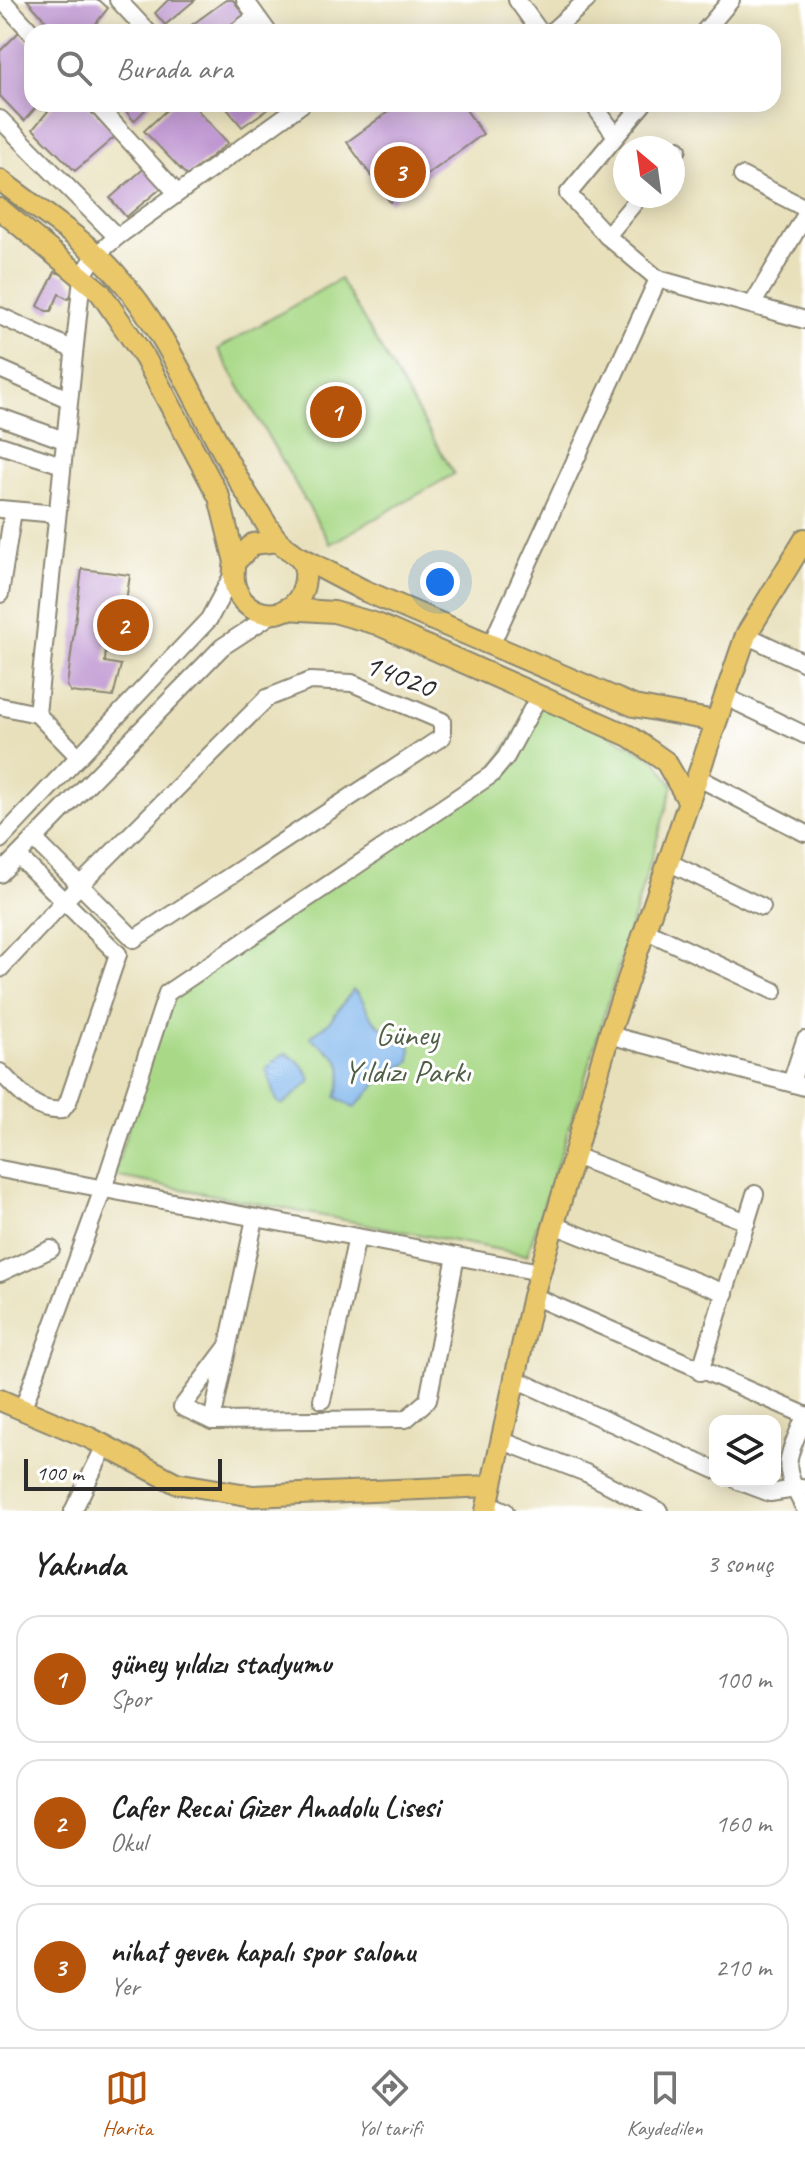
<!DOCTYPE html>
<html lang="tr">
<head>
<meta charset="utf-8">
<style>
  :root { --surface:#fff; --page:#f6f6f6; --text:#222; --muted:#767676; --line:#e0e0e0; --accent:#b45309 }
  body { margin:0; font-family:Caveat,sans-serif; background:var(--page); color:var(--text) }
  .controls { position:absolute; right:24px; bottom:24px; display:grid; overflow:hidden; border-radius:16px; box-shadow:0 4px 20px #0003 }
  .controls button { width:72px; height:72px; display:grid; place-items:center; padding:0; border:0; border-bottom:2px solid var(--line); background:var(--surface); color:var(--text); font:40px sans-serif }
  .compass { position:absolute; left:613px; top:136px; width:72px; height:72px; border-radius:50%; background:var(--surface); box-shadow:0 4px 20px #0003; rotate:331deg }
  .scale { position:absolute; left:24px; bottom:20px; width:198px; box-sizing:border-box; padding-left:8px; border:4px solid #2b2b2b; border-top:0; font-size:22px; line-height:28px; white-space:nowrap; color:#2b2b2b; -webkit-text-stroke:6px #fff; paint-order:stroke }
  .you { position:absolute; left:440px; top:582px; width:28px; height:28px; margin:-20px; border:6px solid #fff; border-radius:50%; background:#1a73e8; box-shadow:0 0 0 12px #1a73e833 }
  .badge { display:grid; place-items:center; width:52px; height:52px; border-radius:50%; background:var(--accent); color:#fff; font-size:26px; font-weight:700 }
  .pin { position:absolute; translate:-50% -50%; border:4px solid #fff; box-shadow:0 2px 8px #0006 }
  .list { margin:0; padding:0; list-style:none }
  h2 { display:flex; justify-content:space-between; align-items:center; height:104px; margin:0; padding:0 32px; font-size:34px }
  h2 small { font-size:26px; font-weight:400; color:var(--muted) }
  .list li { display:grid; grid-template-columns:52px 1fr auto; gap:24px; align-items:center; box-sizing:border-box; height:128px; margin:0 16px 16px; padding:0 16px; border:2px solid var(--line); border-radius:24px }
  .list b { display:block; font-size:30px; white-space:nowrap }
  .list p { margin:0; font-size:26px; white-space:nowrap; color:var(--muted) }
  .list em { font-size:26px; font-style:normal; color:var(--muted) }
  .icon { flex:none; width:44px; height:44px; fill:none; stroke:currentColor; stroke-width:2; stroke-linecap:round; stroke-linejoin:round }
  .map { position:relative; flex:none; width:805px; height:1511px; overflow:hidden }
  .search { position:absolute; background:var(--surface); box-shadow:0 4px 20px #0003; left:24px; right:24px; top:24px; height:88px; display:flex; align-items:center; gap:20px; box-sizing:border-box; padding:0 28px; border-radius:24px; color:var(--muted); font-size:30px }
  .sheet { height:536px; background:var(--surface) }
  nav { display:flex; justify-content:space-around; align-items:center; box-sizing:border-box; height:112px; border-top:2px solid var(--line); background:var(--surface); font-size:22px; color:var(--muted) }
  nav a { display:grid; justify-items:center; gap:4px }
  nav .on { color:var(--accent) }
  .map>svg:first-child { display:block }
</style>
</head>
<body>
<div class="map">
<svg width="805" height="1511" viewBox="0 0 805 1511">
  <rect width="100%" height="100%" fill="#fff"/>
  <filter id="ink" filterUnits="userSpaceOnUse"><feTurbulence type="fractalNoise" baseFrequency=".0125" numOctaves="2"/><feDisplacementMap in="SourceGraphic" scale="16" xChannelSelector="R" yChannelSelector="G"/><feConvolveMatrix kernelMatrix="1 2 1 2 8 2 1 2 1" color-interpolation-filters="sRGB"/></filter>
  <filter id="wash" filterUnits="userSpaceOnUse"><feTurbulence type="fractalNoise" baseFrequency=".006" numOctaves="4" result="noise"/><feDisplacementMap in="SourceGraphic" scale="32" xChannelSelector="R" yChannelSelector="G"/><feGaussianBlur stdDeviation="1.8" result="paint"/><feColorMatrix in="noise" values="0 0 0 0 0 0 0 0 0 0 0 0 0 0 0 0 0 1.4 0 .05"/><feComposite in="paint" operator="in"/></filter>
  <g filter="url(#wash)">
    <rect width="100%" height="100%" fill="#e8e0bb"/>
    <g fill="#a9d987" stroke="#6a8259" stroke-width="2">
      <polygon points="340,279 454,474 330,544 218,349"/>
      <polygon points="539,696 656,760 673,786 579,1098 527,1255 114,1176 167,993 479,790"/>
    </g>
    <g fill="#7cb4ec" stroke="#54708c" stroke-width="2">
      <path d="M353 990C364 995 365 1011 374 1020 384 1031 398 1039 411 1046L410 1062 383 1078 354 1108 336 1097C350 1059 337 1058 310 1037L329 1022Z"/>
      <path d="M285 1053C296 1059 308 1068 311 1081L282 1105 276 1100 266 1068Z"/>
    </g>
    <g id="blocks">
      <g fill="#bf96d2">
        <polygon points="27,0 99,0 108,8 89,32 56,32"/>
        <polygon points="168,0 195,0 165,25 155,13"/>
        <polygon points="226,0 233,0 245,16 221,32 182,32"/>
        <polygon points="19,32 32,45 32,104 39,104 24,121 0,96 0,51"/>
        <polygon points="54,104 86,104 117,135 75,171 33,129"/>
        <polygon points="120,104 151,104 134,121"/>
        <polygon points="173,104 192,104 228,143 187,176 144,131"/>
        <polygon points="223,104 275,104 242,127"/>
        <polygon points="399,104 462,104 483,134 390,202 347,142"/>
        <polygon points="148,165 165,185 126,217 110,198"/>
        <polygon points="55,272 65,275 76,287 68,299 59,294 51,311 46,311 38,306"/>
        <polygon points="82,569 130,575 125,608 113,608 107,632 114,635 113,644 106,646 105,662 121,665 113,697 71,692 67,686"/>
      </g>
    </g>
  </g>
  <g filter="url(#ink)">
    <use href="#blocks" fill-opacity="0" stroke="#8a8673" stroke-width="2"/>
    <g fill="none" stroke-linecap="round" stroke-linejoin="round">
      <defs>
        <g id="minor">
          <polyline points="2,0 32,33"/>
          <polyline points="118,0 148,32"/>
          <polyline points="245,0 268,32"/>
          <polyline points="517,0 540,32"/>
          <polyline points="236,32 256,17"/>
          <polyline points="551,32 587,0"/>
          <polyline points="704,32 731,0"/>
          <polyline points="96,104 176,192"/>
          <polyline points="593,104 616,136"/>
          <polyline points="643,104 568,194 607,236 658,279 805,320"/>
          <polyline points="0,119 117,237"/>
          <polyline points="673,155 678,149"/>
          <polyline points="742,176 805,208"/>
          <polyline points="607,236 640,196"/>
          <polyline points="752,305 805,216"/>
          <polyline points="0,316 74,350"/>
          <polyline points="0,369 68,399"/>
          <polyline points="0,417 64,440"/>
          <polyline points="0,445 62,465"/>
          <polyline points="0,509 57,514"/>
          <polyline points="0,594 13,511"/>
          <polyline points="746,635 805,663"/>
          <polyline points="491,645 658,279"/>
          <polyline points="724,696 805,735"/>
          <polyline points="0,706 37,714 79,757"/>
          <polyline points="37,714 82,277 95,256 117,237 302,104"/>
          <polyline points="697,777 805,833"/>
          <polyline points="34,839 134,939"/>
          <polyline points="0,840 209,619 232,576"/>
          <polyline points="18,856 118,954"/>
          <polyline points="668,862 762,907"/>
          <polyline points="0,874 222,647 274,613"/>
          <polyline points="645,930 774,991"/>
          <polyline points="0,969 64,901 267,698 310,681 352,683 442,721 442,737 134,939"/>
          <polyline points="609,1035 805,1087"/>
          <path d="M0 1072C19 1090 34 1113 62 1110L68 1102 118 954"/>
          <polyline points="791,1083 805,1040"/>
          <polyline points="574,1156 747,1222"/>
          <polyline points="0,1169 540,1272"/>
          <polyline points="554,1225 725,1293"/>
          <polyline points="0,1273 51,1249"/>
          <polyline points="533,1296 805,1415"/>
          <polyline points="227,1347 182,1407 212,1421 406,1419 428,1400 456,1256"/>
          <polyline points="700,1372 755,1194"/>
          <polyline points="513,1378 715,1470"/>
          <polyline points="322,1400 357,1237"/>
          <polyline points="23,1408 103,1189 167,993 491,775 506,757 539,696"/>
          <path d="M805 1416C786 1463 780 1463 805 1509"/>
          <polyline points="212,1421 255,1218"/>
          <polyline points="500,1440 586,1473 659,1511"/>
          <polyline points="738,1481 770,1493 802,1488"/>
          <polyline points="488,1503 505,1511"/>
          <polyline points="73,1511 105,1446"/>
        </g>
        <g id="major">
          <path d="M0 180C33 206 88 242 114 272 175 339 203 426 252 502 260 513 267 526 275 537 288 555 311 553 304 585 294 632 223 618 235 562L253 544 278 541"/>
          <polyline points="0,209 100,292 145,358 219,497 235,562"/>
          <polyline points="300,557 363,590 634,706 715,721"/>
          <polyline points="286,609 334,612 377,624 629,736 666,762 689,802"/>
          <polyline points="0,1400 90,1438 176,1483 253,1496 491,1486"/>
          <polyline points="486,1511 533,1296 609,1035 746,635 805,539"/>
        </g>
      </defs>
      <use href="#minor" stroke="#8a8673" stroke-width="20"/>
      <use href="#major" stroke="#8a8673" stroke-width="24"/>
      <use href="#minor" stroke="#fff" stroke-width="16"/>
      <use href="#major" stroke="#eac769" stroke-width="20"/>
    </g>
  </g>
  <g text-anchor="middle" stroke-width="6" stroke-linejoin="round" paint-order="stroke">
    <g font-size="32" fill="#2b2b2b" stroke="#fff">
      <text transform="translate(400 675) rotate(21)" y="11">14020</text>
    </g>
    <g font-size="32" fill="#515f47" stroke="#fff">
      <text x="407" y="1045">Güney<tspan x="407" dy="37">Yıldızı Parkı</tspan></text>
    </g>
  </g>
</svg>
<div class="controls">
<button><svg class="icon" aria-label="layers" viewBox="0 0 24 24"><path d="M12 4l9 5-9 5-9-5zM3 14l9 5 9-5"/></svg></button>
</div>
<svg class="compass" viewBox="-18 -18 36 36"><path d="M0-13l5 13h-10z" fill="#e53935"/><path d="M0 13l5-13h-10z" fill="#767676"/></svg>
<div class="scale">100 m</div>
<div class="you"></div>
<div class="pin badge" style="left:336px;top:412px">1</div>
<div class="pin badge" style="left:123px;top:625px">2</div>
<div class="pin badge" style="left:400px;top:172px">3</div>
<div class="search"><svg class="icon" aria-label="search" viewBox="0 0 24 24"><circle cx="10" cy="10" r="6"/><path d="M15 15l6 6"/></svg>Burada ara</div>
</div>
<section class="sheet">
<h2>Yakında<small>3 sonuç</small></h2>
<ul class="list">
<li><span class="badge">1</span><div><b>güney yıldızı stadyumu</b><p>Spor</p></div><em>100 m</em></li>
<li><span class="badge">2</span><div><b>Cafer Recai Gizer Anadolu Lisesi</b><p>Okul</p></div><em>160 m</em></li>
<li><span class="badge">3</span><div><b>nihat geven kapalı spor salonu</b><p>Yer</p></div><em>210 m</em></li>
</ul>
</section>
<nav>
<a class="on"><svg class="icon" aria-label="map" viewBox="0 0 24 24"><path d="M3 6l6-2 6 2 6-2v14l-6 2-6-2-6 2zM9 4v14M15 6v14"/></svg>Harita</a>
<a><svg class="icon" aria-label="directions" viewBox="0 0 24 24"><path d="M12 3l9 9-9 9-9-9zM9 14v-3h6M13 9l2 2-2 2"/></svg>Yol tarifi</a>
<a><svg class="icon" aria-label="saved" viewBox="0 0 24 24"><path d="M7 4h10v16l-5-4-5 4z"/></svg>Kaydedilen</a>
</nav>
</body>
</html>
